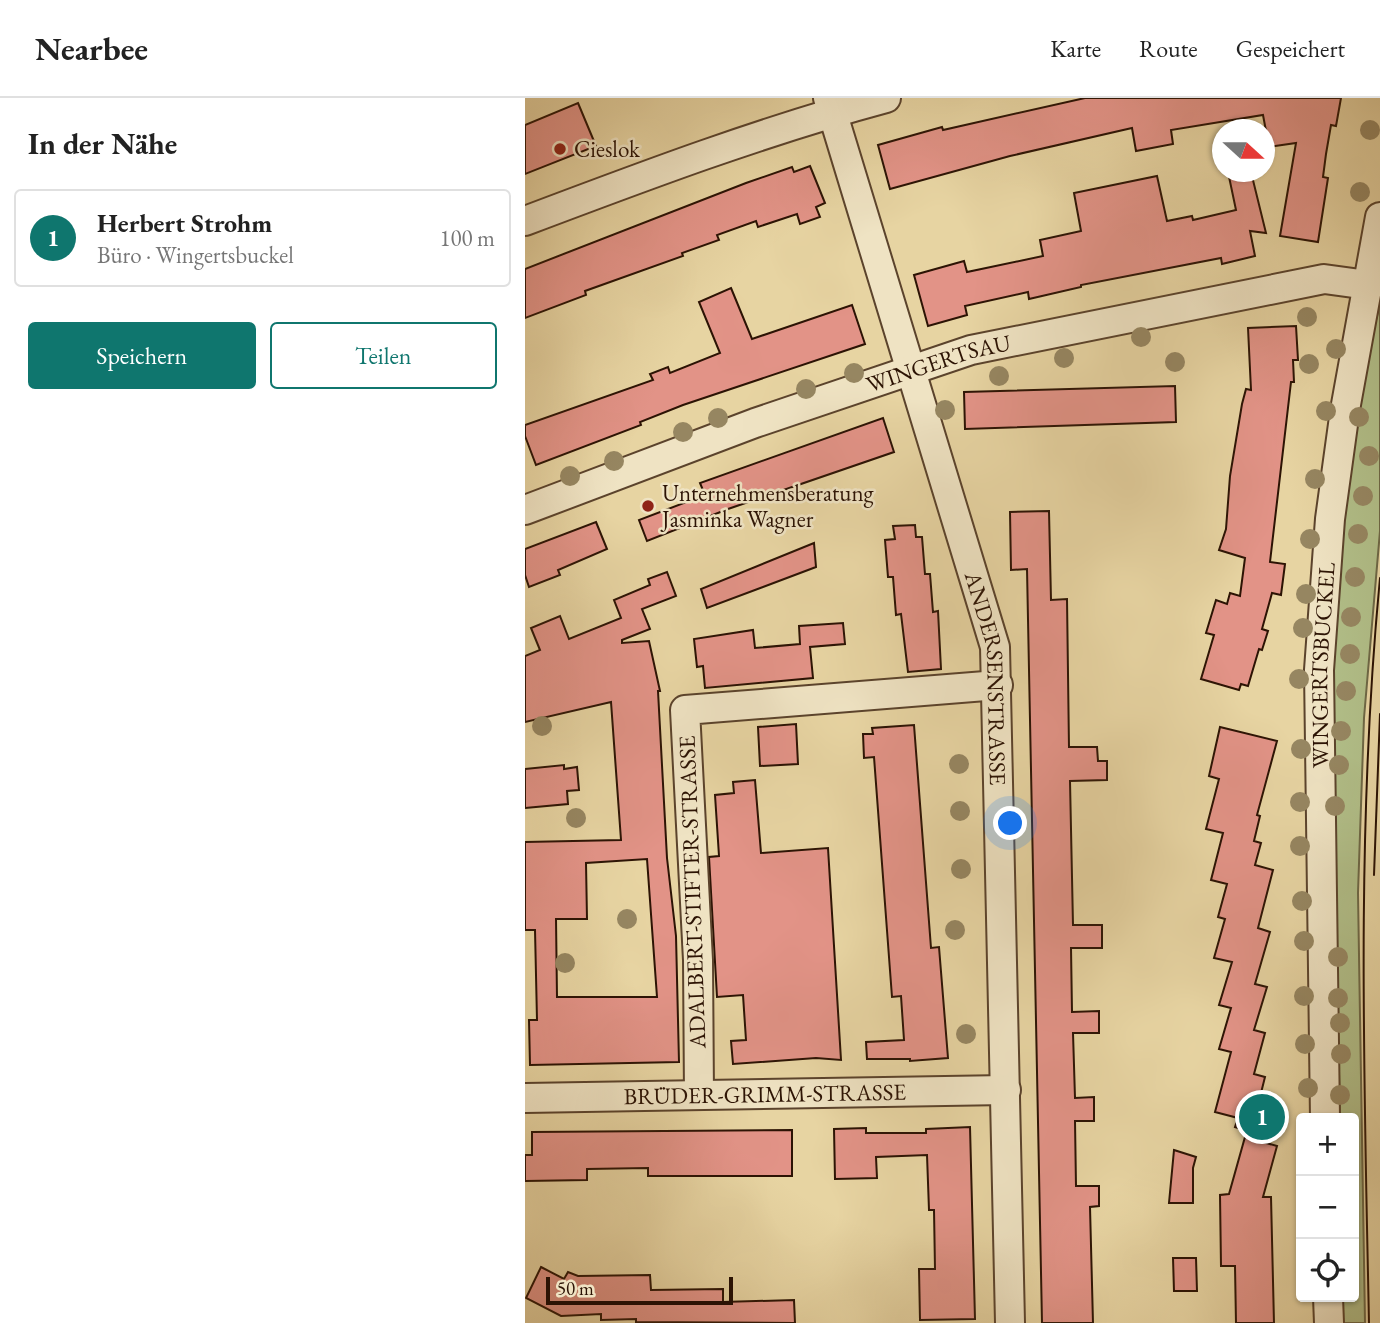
<!DOCTYPE html>
<html lang="de">
<head>
<meta charset="utf-8">
<style>
  :root { --surface:#fff; --page:#f2f2f2; --text:#222; --muted:#767676; --line:#e0e0e0; --accent:#0f766e }
  body { margin:0; font-family:"EB Garamond",serif; background:var(--page); color:var(--text) }
  .controls { position:absolute; right:21px; bottom:21px; display:grid; overflow:hidden; border-radius:7px; box-shadow:0 2px 5px #0004 }
  .controls button { width:63px; height:63px; display:grid; place-items:center; padding:0; border:0; border-bottom:2px solid var(--line); background:var(--surface); color:var(--text); font:35px sans-serif }
  .compass { position:absolute; left:687px; top:21px; width:63px; height:63px; border-radius:50%; background:var(--surface); box-shadow:0 2px 5px #0004; rotate:111deg }
  .scale { position:absolute; left:21px; bottom:18px; width:187px; box-sizing:border-box; padding-left:7px; border:4px solid #2c1304; border-top:0; font-size:19px; line-height:24px; white-space:nowrap; color:#2c1304; -webkit-text-stroke:5px #efe3c3; paint-order:stroke }
  .you { position:absolute; left:486px; top:726px; width:24px; height:24px; margin:-18px; border:5px solid #fff; border-radius:50%; background:#1a73e8; box-shadow:0 0 0 10px #1a73e833 }
  .badge { display:grid; place-items:center; width:46px; height:46px; border-radius:50%; background:var(--accent); color:#fff; font-size:23px; font-weight:700 }
  .pin { position:absolute; translate:-50% -50%; border:4px solid #fff; box-shadow:0 2px 7px #0006 }
  .list { margin:0; padding:0; list-style:none }
  h2 { display:flex; justify-content:space-between; align-items:center; height:91px; margin:0; padding:0 28px; font-size:30px }
  h2 small { font-size:23px; font-weight:400; color:var(--muted) }
  .list li { display:grid; grid-template-columns:46px 1fr auto; gap:21px; align-items:center; box-sizing:border-box; height:98px; margin:0 14px 14px; padding:0 14px; border:2px solid var(--line); border-radius:7px }
  .list b { display:block; font-size:26px; white-space:nowrap }
  .list p { margin:0; font-size:23px; white-space:nowrap; color:var(--muted) }
  .list em { font-size:23px; font-style:normal; color:var(--muted) }
  .actions { display:flex; gap:14px; padding:21px 28px }
  .actions a { flex:1; padding:16px 0; border:2px solid var(--accent); border-radius:7px; text-align:center; font-size:24px; color:var(--accent) }
  .actions .main { background:var(--accent); color:#fff }
  .icon { flex:none; width:38px; height:38px; fill:none; stroke:currentColor; stroke-width:2; stroke-linecap:round; stroke-linejoin:round }
  .map { position:relative; flex:none; width:855px; height:1225px; overflow:hidden }
  header { display:flex; align-items:center; gap:42px; box-sizing:border-box; height:98px; padding:0 35px; background:var(--surface); border-bottom:2px solid var(--line) }
  header strong { font-size:33px }
  nav { display:flex; gap:38px; margin-inline-start:auto; font-size:24px }
  main { display:flex }
  aside { flex:1; background:var(--surface) }
  .map>svg:first-child { display:block }
</style>
</head>
<body>
<header>
<strong>Nearbee</strong>
<nav><a>Karte</a><a>Route</a><a>Gespeichert</a></nav>
</header>
<main>
<aside>
<h2>In der Nähe<small></small></h2>
<ul class="list">
<li><span class="badge">1</span><div><b>Herbert Strohm</b><p>Büro · Wingertsbuckel</p></div><em>100 m</em></li>
</ul>
<div class="actions"><a class="main">Speichern</a><a>Teilen</a></div>
</aside>
<div class="map">
<svg width="855" height="1225" viewBox="0 0 855 1225">
  <rect width="100%" height="100%" fill="#e7d4a2"/>
  <filter id="stains"><feTurbulence type="fractalNoise" baseFrequency=".00286" numOctaves="4"/><feColorMatrix values="0 0 0 0 .2 0 0 0 0 .09 0 0 0 0 .02 0 0 0 .5 -.17"/></filter>
  <radialGradient id="worn" r=".72"><stop offset=".6" stop-color="#630" stop-opacity="0"/><stop offset="1" stop-color="#630" stop-opacity=".3"/></radialGradient>
  <path fill="#b1be88" stroke="#6e6846" stroke-width="2" d="M855 206V433L839 620 833 795 840 1225H818V1199H829V1020H815C810 750 786 471 855 206Z"/>
  <g fill="#e29387" stroke="#2c1304" stroke-width="2" fill-rule="evenodd">
    <polygon points="560,0 816,0 811,28 806,27 801,56 798,79 803,80 793,144 755,138 771,45 744,49 738,17 646,32 648,46 611,53 607,30 485,58 365,91 353,47 417,29 418,32"/>
    <polygon points="53,5 71,48 0,76 0,27"/>
    <polygon points="285,68 300,105 291,109 295,119 275,126 272,116 233,129 231,123 192,137 194,142 157,155 158,158 60,193 61,197 0,220 0,171 221,85 267,69 269,74"/>
    <polygon points="703,74 726,74 741,135 725,133 730,158 697,166 696,160 556,187 556,189 504,201 503,194 440,208 442,217 403,228 389,177 439,163 442,174 518,158 515,142 556,133 549,95 632,78 642,123 667,118 668,122 711,112"/>
    <polygon points="206,190 227,241 327,207 340,246 158,307 115,324 116,327 11,367 0,338 0,327 128,282 125,276 143,269 145,275 195,255 174,204"/>
    <polygon points="771,228 773,262 768,262 769,284 766,284 745,464 760,466 756,497 747,495 737,531 743,533 737,552 734,551 723,588 716,586 714,592 676,581 689,537 681,535 691,502 702,506 705,495 715,498 720,460 694,452 701,431 705,378 717,306 721,291 726,292 723,230"/>
    <polygon points="650,288 651,324 440,331 439,294"/>
    <polygon points="358,320 369,354 203,411 122,443 114,422 180,397 175,385"/>
    <polygon points="524,413 526,502 542,501 544,649 572,649 573,663 582,663 582,682 545,683 548,827 577,827 577,850 546,850 547,914 574,913 574,935 548,935 550,1000 569,999 569,1023 550,1023 551,1088 574,1088 574,1108 565,1109 568,1225 517,1225 502,471 486,472 485,414"/>
    <polygon points="71,424 82,451 33,472 35,477 4,489 0,477 0,451"/>
    <polygon points="390,427 391,439 397,439 400,476 405,476 408,514 413,513 416,571 383,574 376,516 371,517 368,479 363,479 360,442 370,441 368,428"/>
    <polygon points="289,445 291,469 182,510 176,491"/>
    <path d="M142 474 151 498 117 511 125 531 97 542V545L124 543 135 593H133L142 760 151 838 154 964 5 967 4 922H12L10 832H0V744L96 742 86 604 0 624V558L15 552 6 530 35 518 44 541 96 520 89 502 125 487 123 481ZM122 761 132 899H32L31 821H62L61 765Z"/>
    <polygon points="318,525 320,546 285,549 288,580 180,590 178,568 172,569 169,541 228,532 230,550 275,546 274,528"/>
    <polygon points="271,626 273,666 235,668 233,629"/>
    <polygon points="389,627 406,850 414,849 423,960 385,963 385,961 342,961 341,944 379,942 376,898 367,899 349,659 339,660 338,636 348,636 347,630"/>
    <polygon points="695,629 752,643 732,717 735,718 729,743 736,745 730,767 748,772 733,830 745,834 730,886 742,889 729,932 740,935 729,976 740,979 733,1007 744,1010 736,1037 710,1029 713,1020 690,1014 706,954 694,951 706,910 694,907 707,864 689,860 700,821 693,819 702,786 686,782 698,735 681,731 694,681 684,678"/>
    <polygon points="39,667 39,671 52,669 54,692 42,693 43,706 0,710 0,671"/>
    <polygon points="230,682 236,755 303,750 316,962 291,960 208,966 206,943 221,942 218,897 192,899 184,759 194,758 190,697 209,695 208,684"/>
    <polygon points="445,1029 450,1221 395,1222 394,1171 410,1171 409,1112 404,1112 402,1057 351,1059 352,1080 310,1081 309,1031 341,1030 341,1035 401,1035 401,1031"/>
    <polygon points="267,1032 267,1078 123,1078 123,1070 62,1071 62,1082 0,1083 0,1057 7,1057 7,1034"/>
    <polygon points="720,1039 752,1048 738,1099 746,1099 749,1225 711,1225 710,1168 696,1168 695,1097 704,1096"/>
    <polygon points="649,1052 671,1059 668,1070 668,1105 644,1105"/>
    <polygon points="648,1160 671,1160 672,1193 649,1193"/>
    <polygon points="16,1169 39,1181 43,1174 53,1178 125,1177 126,1192 198,1191 198,1204 269,1202 270,1225 111,1224 111,1221 76,1222 76,1216 36,1218 1,1200"/>
  </g>
  <g fill="none" stroke-linecap="round" stroke-linejoin="round">
    <defs>
      <g id="minor">
        <path id="s1" d="M303 0 470 549 485 1225"/>
        <path d="M0 123C119 78 238 33 361 0"/>
        <path id="s2" d="M0 412 230 325 446 252 799 181 843 187"/>
        <polyline points="174,997 173,862 160,612 473,587"/>
        <path id="s3" d="M0 1000 481 992"/>
        <path id="s4" d="M800 1020 794 572 805 421 820 312 855 119"/>
        <polyline points="803,1199 804,1225"/>
      </g>
    </defs>
    <use href="#minor" stroke="#5b432c" stroke-width="32"/>
    <use href="#minor" stroke="#efe3c3" stroke-width="28"/>
    <g stroke="#2c1304" stroke-width="2">
      <polyline points="849,777 855,616"/>
      <path d="M844 1225C839 977 831 728 855 480"/>
    </g>
  </g>
  <g fill="#968661">
    <circle cx="845" cy="32" r="10"/>
    <circle cx="835" cy="94" r="10"/>
    <circle cx="782" cy="219" r="10"/>
    <circle cx="616" cy="239" r="10"/>
    <circle cx="811" cy="251" r="10"/>
    <circle cx="539" cy="260" r="10"/>
    <circle cx="650" cy="264" r="10"/>
    <circle cx="784" cy="266" r="10"/>
    <circle cx="329" cy="275" r="10"/>
    <circle cx="474" cy="278" r="10"/>
    <circle cx="281" cy="291" r="10"/>
    <circle cx="420" cy="312" r="10"/>
    <circle cx="801" cy="313" r="10"/>
    <circle cx="834" cy="319" r="10"/>
    <circle cx="193" cy="320" r="10"/>
    <circle cx="158" cy="334" r="10"/>
    <circle cx="844" cy="358" r="10"/>
    <circle cx="89" cy="363" r="10"/>
    <circle cx="45" cy="378" r="10"/>
    <circle cx="790" cy="381" r="10"/>
    <circle cx="838" cy="398" r="10"/>
    <circle cx="833" cy="436" r="10"/>
    <circle cx="785" cy="441" r="10"/>
    <circle cx="830" cy="479" r="10"/>
    <circle cx="781" cy="496" r="10"/>
    <circle cx="826" cy="519" r="10"/>
    <circle cx="778" cy="530" r="10"/>
    <circle cx="825" cy="556" r="10"/>
    <circle cx="774" cy="581" r="10"/>
    <circle cx="821" cy="593" r="10"/>
    <circle cx="17" cy="628" r="10"/>
    <circle cx="816" cy="633" r="10"/>
    <circle cx="776" cy="651" r="10"/>
    <circle cx="434" cy="666" r="10"/>
    <circle cx="814" cy="667" r="10"/>
    <circle cx="775" cy="704" r="10"/>
    <circle cx="810" cy="708" r="10"/>
    <circle cx="435" cy="713" r="10"/>
    <circle cx="51" cy="720" r="10"/>
    <circle cx="775" cy="748" r="10"/>
    <circle cx="436" cy="771" r="10"/>
    <circle cx="777" cy="803" r="10"/>
    <circle cx="102" cy="821" r="10"/>
    <circle cx="430" cy="832" r="10"/>
    <circle cx="779" cy="843" r="10"/>
    <circle cx="813" cy="859" r="10"/>
    <circle cx="40" cy="865" r="10"/>
    <circle cx="779" cy="898" r="10"/>
    <circle cx="813" cy="900" r="10"/>
    <circle cx="815" cy="925" r="10"/>
    <circle cx="441" cy="936" r="10"/>
    <circle cx="780" cy="946" r="10"/>
    <circle cx="816" cy="956" r="10"/>
    <circle cx="783" cy="990" r="10"/>
    <circle cx="815" cy="997" r="10"/>
  </g>
  <g fill="#8f2418" stroke="#efe3c3" stroke-width="2.5">
    <circle cx="35" cy="51" r="7"/>
    <circle cx="123" cy="408" r="7"/>
  </g>
  <g text-anchor="middle" stroke-width="5" stroke-linejoin="round" paint-order="stroke">
    <g font-size="23" fill="#2c1304" stroke="#efe3c3" text-anchor="start">
      <text x="49" y="59">Cieslok</text>
      <text x="137" y="403">Unternehmensberatung<tspan x="137" dy="26">Jasminka Wagner</tspan></text>
    </g>
    <g font-size="23" fill="#2c1304" stroke="#efe3c3">
      <text dy="8" stroke="none"><textPath href="#s2" startOffset="439">WINGERTSAU</textPath></text>
      <text dy="8" stroke="none"><textPath href="#s4" startOffset="453">WINGERTSBUCKEL</textPath></text>
      <text dy="8" stroke="none"><textPath href="#s1" startOffset="604">ANDERSENSTRASSE</textPath></text>
      <text transform="translate(167 794) rotate(-92)" y="8">ADALBERT-STIFTER-STRASSE</text>
      <text dy="8" stroke="none"><textPath href="#s3" startOffset="240">BRÜDER-GRIMM-STRASSE</textPath></text>
    </g>
  </g>
  <rect width="100%" height="100%" filter="url(#stains)"/>
  <rect width="100%" height="100%" fill="url(#worn)"/>
</svg>
<div class="controls">
<button>+</button>
<button>−</button>
<button><svg class="icon" aria-label="locate" viewBox="0 0 24 24"><circle cx="12" cy="12" r="6"/><path d="M12 2v4M12 18v4M2 12h4M18 12h4"/></svg></button>
</div>
<svg class="compass" viewBox="-18 -18 36 36"><path d="M0-13l5 13h-10z" fill="#e53935"/><path d="M0 13l5-13h-10z" fill="#767676"/></svg>
<div class="scale">50 m</div>
<div class="you"></div>
<div class="pin badge" style="left:737px;top:1019px">1</div>
</div>
</main>
</body>
</html>
